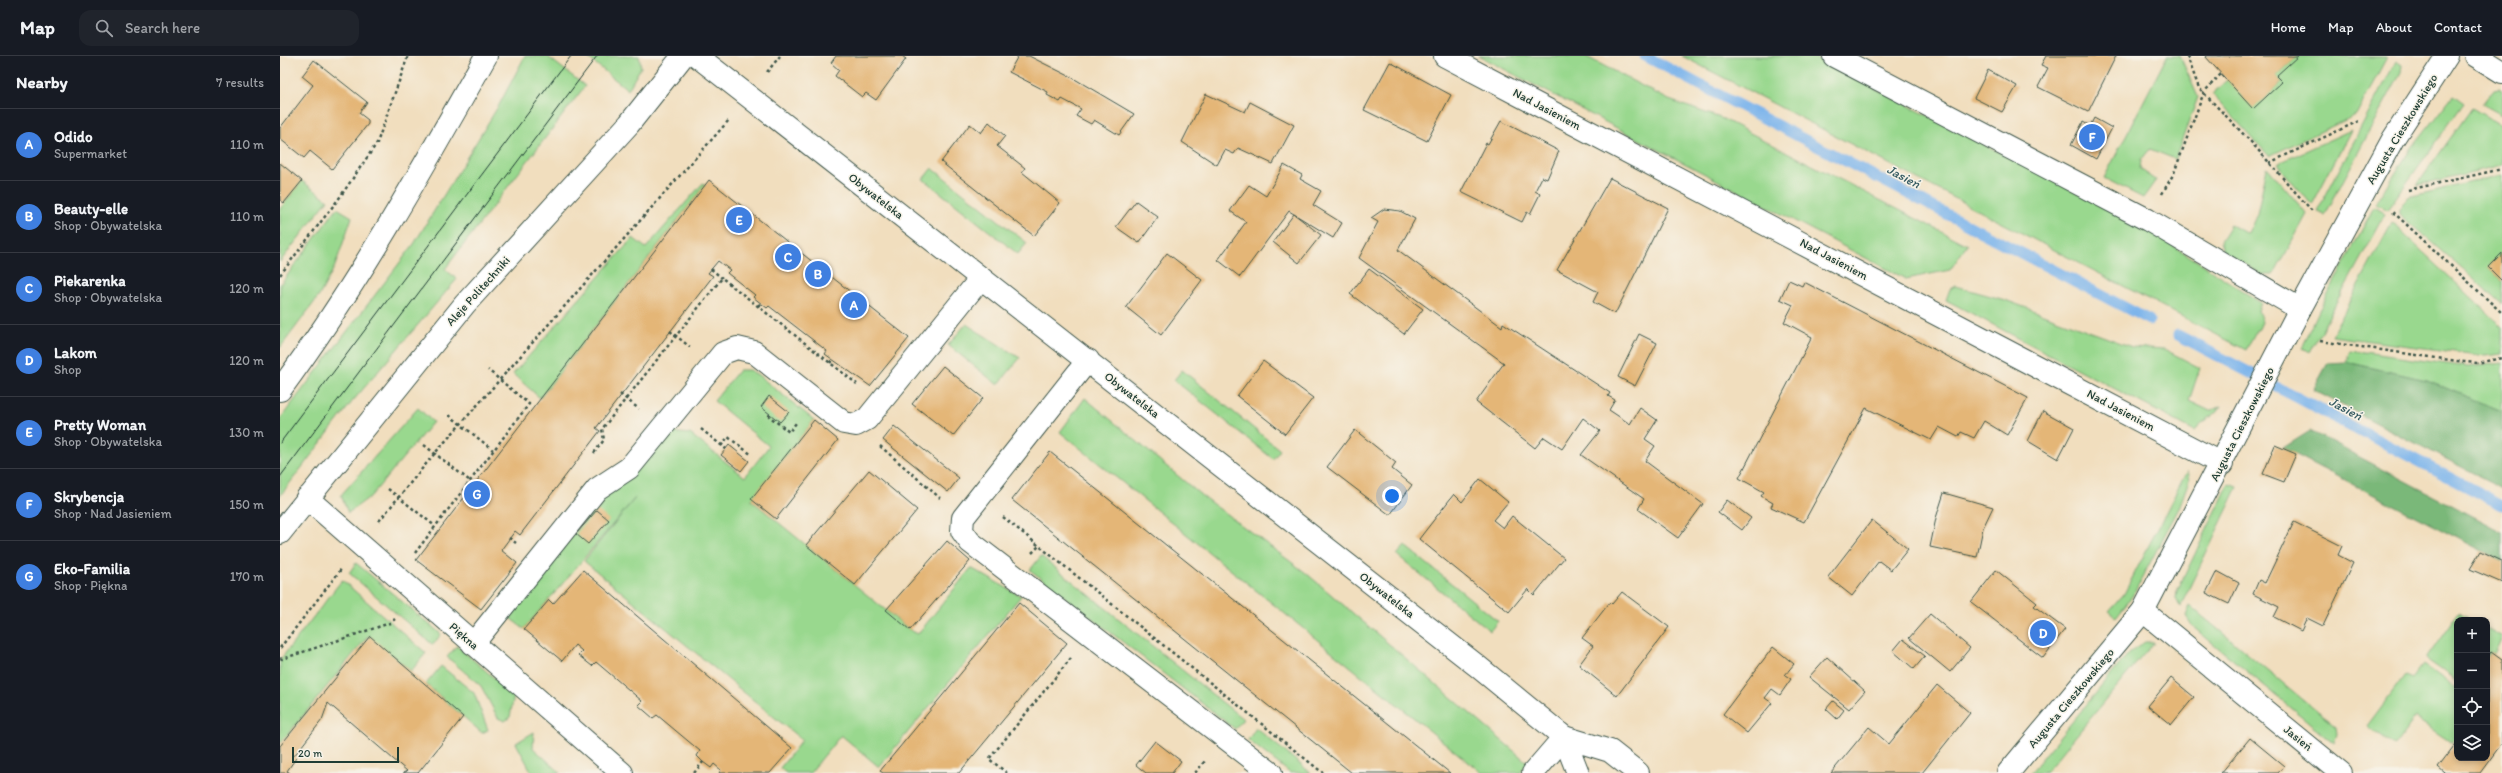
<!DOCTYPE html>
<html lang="en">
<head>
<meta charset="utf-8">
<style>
  :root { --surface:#171b24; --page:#20242c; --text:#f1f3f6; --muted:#9ea1a6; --line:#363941; --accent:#0f766e }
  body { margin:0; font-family:Itim,sans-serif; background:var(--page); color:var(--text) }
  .controls { position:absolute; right:12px; bottom:12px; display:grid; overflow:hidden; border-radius:8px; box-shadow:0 2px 6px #0003 }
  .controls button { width:36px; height:36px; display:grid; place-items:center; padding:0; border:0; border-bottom:1px solid var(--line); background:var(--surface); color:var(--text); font:20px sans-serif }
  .scale { position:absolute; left:12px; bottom:10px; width:107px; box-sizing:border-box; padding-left:4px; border:2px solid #1f3d34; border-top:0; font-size:11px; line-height:14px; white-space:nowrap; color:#1f3d34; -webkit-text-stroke:3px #f7f3e8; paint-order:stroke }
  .you { position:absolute; left:1112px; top:440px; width:14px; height:14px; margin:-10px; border:3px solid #fff; border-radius:50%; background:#1a73e8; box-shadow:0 0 0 6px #1a73e833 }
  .badge { display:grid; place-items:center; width:26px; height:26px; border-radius:50%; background:var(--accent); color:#fff; font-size:13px; font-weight:700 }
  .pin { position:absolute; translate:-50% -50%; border:2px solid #fff; box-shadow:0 1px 4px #0006 }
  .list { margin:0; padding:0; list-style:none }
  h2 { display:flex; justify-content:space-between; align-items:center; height:52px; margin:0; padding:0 16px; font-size:17px }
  h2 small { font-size:13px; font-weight:400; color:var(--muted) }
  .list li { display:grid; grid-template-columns:26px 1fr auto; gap:12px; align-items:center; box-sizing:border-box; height:72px; padding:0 16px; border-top:1px solid var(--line) }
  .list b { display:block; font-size:15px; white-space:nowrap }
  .list p { margin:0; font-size:13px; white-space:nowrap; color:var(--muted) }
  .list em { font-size:13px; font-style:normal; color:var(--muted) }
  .icon { flex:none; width:22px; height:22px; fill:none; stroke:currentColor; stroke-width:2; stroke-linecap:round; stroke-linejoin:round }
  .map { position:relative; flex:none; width:2222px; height:717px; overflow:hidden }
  header { display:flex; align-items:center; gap:24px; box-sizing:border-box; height:56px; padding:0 20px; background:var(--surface); border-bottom:1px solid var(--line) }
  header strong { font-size:19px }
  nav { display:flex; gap:22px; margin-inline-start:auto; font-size:14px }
  .search { width:280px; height:36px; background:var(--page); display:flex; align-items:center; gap:10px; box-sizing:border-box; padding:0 14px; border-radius:12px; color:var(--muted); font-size:15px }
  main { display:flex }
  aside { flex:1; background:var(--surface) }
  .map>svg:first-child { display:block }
</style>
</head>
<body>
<header>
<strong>Map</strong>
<div class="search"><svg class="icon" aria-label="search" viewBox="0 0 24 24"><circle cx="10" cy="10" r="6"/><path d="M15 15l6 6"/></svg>Search here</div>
<nav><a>Home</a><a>Map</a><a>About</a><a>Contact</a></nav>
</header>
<main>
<aside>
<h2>Nearby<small>7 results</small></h2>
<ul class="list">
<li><span class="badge" style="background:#3f7fe0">A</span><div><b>Odido</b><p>Supermarket</p></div><em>110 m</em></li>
<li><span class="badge" style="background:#3f7fe0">B</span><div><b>Beauty-elle</b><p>Shop · Obywatelska</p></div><em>110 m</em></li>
<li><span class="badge" style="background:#3f7fe0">C</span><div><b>Piekarenka</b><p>Shop · Obywatelska</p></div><em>120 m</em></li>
<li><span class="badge" style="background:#3f7fe0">D</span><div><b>Lakom</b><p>Shop</p></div><em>120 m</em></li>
<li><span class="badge" style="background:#3f7fe0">E</span><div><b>Pretty Woman</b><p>Shop · Obywatelska</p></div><em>130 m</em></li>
<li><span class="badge" style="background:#3f7fe0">F</span><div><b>Skrybencja</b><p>Shop · Nad Jasieniem</p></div><em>150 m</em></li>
<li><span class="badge" style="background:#3f7fe0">G</span><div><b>Eko-Familia</b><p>Shop · Piękna</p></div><em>170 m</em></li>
</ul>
</aside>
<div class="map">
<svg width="2222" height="717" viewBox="0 0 2222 717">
  <rect width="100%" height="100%" fill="#f7f3e8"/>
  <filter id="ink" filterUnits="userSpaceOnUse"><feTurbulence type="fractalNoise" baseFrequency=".025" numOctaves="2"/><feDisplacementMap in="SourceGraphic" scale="8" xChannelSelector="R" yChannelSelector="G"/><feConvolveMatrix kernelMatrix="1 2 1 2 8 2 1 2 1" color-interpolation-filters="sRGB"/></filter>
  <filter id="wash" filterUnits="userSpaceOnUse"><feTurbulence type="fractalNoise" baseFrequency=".012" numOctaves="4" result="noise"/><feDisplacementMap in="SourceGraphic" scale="16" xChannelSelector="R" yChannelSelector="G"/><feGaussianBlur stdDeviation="0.9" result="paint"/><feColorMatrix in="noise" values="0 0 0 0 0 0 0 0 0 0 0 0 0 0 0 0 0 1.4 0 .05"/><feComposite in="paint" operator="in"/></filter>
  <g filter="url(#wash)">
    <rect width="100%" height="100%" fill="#f1debe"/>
    <g fill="#99d88e" stroke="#5c8a61">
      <polygon points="245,0 267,0 305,30 165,213 177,223 72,346 0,440 0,363 134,188 219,49"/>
      <polygon points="306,0 359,0 361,11 348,34"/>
      <polygon points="1199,0 1305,0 1389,44 1443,63 1687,189 1670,214 1626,223"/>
      <polygon points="1402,0 1532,0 1868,173 1981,247 1978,254 1982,266 1978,275 1976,275 1966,294"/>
      <polygon points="1887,0 1900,0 1918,41 1895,103 1870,93 1861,104 1860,113 1876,124 1863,142 1824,122"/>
      <polygon points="2018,0 2107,1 2076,59 1989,100 1932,38 1947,24 1973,52 2002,26 1996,20"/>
      <polygon points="2116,5 2122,9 2121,16 2045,159 2037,156"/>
      <polygon points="2219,32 2222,34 2222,59 2202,48 2214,33"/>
      <polygon points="2173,39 2184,47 2107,154 2096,148 2130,94"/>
      <polygon points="2192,52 2222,70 2222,109 2137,129"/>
      <polygon points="2071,74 2032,149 1997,108"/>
      <polygon points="1987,111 2027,158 1996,215 1993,219 1983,219 1943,195 1940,185 1950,169 1968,178 1977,158"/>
      <polygon points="652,112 747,187 738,198 643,123"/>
      <polygon points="2222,119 2222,197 2208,211 2222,225 2222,248 2119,158 2119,154 2128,141"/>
      <polygon points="22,125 48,144 0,206 0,153"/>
      <polygon points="423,127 425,129 260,342 233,318 353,182 366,192"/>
      <polygon points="2094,151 2105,158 2029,297 2022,293 2041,251"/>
      <polygon points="57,152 72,161 55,210 39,240 0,292 0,229"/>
      <polygon points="2112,167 2222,270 2222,298 2206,300 2051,280"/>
      <path d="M1675 230 1725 244 1852 291 1884 293 1920 312 1909 345 1930 355 1941 350C1935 362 1922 363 1915 375L1666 244 1670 233Z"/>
      <polygon points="686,268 740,302 718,329 668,289"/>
      <polygon points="2070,294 2188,311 2222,307 2222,355 2146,324 2066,306"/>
      <polygon points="459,314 469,314 478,319 534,364 471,444 630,574 638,578 691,512 741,540 599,711 561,679 530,717 506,717 500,712 522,684 304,505 355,442 244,573 226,559 324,441 389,376 410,378 465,421 489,390 434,345"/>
      <polygon points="902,314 1000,394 993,403 894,324"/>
      <polygon points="805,342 922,440 1026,517 1248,707 1240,717 1202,717 780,376"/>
      <polygon points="138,352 153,366 91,440 68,457 61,439"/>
      <polygon points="1907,415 1909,424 1899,452 1853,539 1836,561 1829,555 1844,538"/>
      <polygon points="1949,428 1958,431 1900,551 1896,542 1897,535"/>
      <polygon points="1125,490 1218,565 1210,575 1117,499"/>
      <polygon points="761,500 963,663 955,673 750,514"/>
      <polygon points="76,507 161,578 153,589 69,517"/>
      <polygon points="62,524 146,597 131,615 88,580 0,688 0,604"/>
      <polygon points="1910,550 2056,671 2057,678 2054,687 1913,571 1906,560"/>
      <polygon points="2179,556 2193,564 2177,564 2177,625 2146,603"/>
      <polygon points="2207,572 2222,581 2214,598 2211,596 2207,601"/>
      <polygon points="1865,586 1874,586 1765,717 1750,717 1849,597"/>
      <polygon points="177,590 234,639 230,661 225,665 218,662 201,630 167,601"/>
      <polygon points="2143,608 2177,633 2177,679 2172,687 2135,662 2114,690 2087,670 2125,619 2132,622"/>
      <polygon points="161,610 194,637 208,674 202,677 146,628"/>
      <polygon points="976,672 1031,717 1010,717 968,684"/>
      <polygon points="254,676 253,692 281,717 253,717 251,715 236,687"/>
    </g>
    <g fill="#7ab879" stroke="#4c7a56">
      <polygon points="2066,306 2146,324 2222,355 2222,432 2033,334 2048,307"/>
      <polygon points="2030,375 2222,476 2222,505 2003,392"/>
    </g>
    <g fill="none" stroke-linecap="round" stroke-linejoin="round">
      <g stroke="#7bb4eb" stroke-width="11">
        <polyline points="1365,0 1869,264"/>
        <polyline points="1898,279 2222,449"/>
      </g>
    </g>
    <g id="blocks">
      <g fill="#e4b677">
        <polygon points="556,0 622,0 626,3 596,44 586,37 582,41 555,20 559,14 551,7"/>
        <polygon points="738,0 749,0 793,22 854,58 839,79 814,64 811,68 796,60 801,53 782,43 780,46 767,39 768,36 729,16"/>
        <polygon points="1766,0 1836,0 1808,56 1758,31 1768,12 1761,9"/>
        <polygon points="1925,0 2018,0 1996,20 2002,26 1973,53"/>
        <polygon points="34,4 87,46 79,57 88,64 88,68 52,113 30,95 24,102 0,83 0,72 33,29 22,20"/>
        <polygon points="1110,6 1171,39 1147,85 1084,54"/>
        <polygon points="1708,14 1737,30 1722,56 1694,42"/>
        <polygon points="926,38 965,56 970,46 1014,69 993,108 958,92 954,98 945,94 937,109 902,86"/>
        <polygon points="1814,62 1832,72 1816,103 1791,89 1803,66 1810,70"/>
        <polygon points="1221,65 1279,95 1267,123 1262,121 1255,135 1260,138 1250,158 1247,156 1242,166 1181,136 1206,87 1208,88"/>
        <polygon points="709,66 725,80 717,90 745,112 742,116 780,147 754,180 661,106 690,68 701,77"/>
        <polygon points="0,107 22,125 4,147 0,144"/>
        <polygon points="1004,109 1022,119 1020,123 1041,135 1033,149 1062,167 1053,182 1009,155 960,221 938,204 966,166 950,155 969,129 986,140"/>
        <polygon points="1330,122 1388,152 1335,258 1313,246 1318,236 1277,214"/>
        <polygon points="429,124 629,282 590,330 545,298 547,295 489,250 487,252 473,241 475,239 447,217 450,214 438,205 428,217 433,220 316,372 320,375 240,479 235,475 221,494 237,507 201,553 136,504"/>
        <polygon points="856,145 878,161 859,187 836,171"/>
        <polygon points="1104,153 1120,155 1135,163 1118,194 1222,271 1223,267 1330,337 1328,340 1335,344 1329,354 1350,368 1360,352 1377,364 1365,383 1375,390 1365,405 1423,448 1398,482 1358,453 1364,443 1301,399 1320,375 1303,362 1282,393 1264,381 1255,392 1196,346 1224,307 1079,202 1098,166 1091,162"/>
        <polygon points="1014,158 1041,179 1019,207 993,186"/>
        <polygon points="887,197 922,224 881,279 846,251"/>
        <polygon points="2222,197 2222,225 2208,211"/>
        <polygon points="1089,213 1143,253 1124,278 1070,238"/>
        <polygon points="1509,224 1522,230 1524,226 1748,342 1727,379 1704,365 1694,382 1681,376 1678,381 1659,371 1651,384 1586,352 1524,466 1491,451 1493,447 1481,440 1484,436 1459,422 1532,281 1504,266 1513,249 1500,243"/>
        <polygon points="1359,278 1377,287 1355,330 1338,321"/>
        <polygon points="983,305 1033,342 1005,378 957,340"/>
        <polygon points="663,310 703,342 673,380 632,348"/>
        <polygon points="489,340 509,356 500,366 481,351"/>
        <polygon points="1763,355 1794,372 1778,403 1748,385"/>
        <polygon points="534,364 558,384 496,463 471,443"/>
        <polygon points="614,370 679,422 668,436 603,384"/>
        <polygon points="1075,374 1116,407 1112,413 1132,429 1110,459 1047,411"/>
        <polygon points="449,389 469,405 461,415 441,399"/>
        <polygon points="1995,389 2016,398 2004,426 1983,418"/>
        <polygon points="770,396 1170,717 1072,717 732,444"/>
        <polygon points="589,414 637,454 575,529 526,489"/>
        <polygon points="1200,423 1228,446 1213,464 1223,472 1232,460 1284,502 1254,539 1248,533 1229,556 1139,483 1174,438 1182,446"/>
        <polygon points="1664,437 1713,451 1703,472 1697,501 1650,491 1656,462"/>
        <polygon points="1447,444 1471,462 1462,474 1438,456"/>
        <polygon points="317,454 329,464 308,488 296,478"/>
        <polygon points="1592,464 1628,493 1611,514 1599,505 1572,540 1548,521"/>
        <polygon points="2014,466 2062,490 2058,499 2073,507 2043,570 2027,562 2021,575 1994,561 1999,551 1973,538 1979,524 1985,527"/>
        <polygon points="667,485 690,505 630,574 606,554"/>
        <polygon points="2201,495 2222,505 2222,527 2190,513"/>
        <polygon points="303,514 512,692 490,717 439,717 441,714 434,708 431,712 423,706 417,700 420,695 377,659 373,662 358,649 362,645 316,606 312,610 298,599 302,595 295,589 282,605 244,573 269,544 273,548"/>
        <polygon points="1716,514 1757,547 1754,550 1785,573 1763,602 1691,546"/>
        <polygon points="1937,515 1959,527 1949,548 1926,537"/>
        <polygon points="1342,536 1389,571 1337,640 1299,609 1313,590 1302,582 1330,546 1332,548"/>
        <polygon points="739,547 787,587 679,717 603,717 600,715"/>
        <polygon points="1650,558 1690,592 1670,616 1629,582"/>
        <polygon points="90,580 183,661 138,717 123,717 127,715 48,647 42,664 14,700 16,702 7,715 10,717 0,717 0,690"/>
        <polygon points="1623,583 1645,600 1634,613 1613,595"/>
        <polygon points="1493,591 1514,608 1505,619 1511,623 1500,639 1492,633 1485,642 1492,647 1467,677 1443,658"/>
        <polygon points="2211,596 2222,604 2222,687 2200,717 2165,717 2158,711 2177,686 2177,702 2207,702 2207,601"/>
        <polygon points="1547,601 1585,635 1569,653 1529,621"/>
        <polygon points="1891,622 1914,641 1891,669 1868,650"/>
        <polygon points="1657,629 1690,657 1642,717 1551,717 1589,671 1609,688"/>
        <polygon points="1553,645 1564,654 1557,663 1546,653"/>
        <polygon points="1970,682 2004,710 1998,717 1941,717"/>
        <polygon points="875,685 901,705 892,717 866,717 856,709"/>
      </g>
    </g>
  </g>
  <g filter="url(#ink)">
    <use href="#blocks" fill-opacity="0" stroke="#3e5549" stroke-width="1"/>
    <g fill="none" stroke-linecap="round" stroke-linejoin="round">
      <defs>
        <g id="minor">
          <polyline points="1165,0 1942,408"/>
          <polyline points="1554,0 1868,164 2020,253"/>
          <polyline points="2196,0 2222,16"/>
          <polyline points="808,304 683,462 682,475 690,486 991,717"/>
          <polyline points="27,442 342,717"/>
          <polyline points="1863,555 2061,717"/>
          <polyline points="193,588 317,433 349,412 443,297 457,292 474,296 564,367 576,369 587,363 701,222"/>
          <polyline points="1253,717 1284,681"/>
          <polyline points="1728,717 1863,555 2020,253 2113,83 2167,0"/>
        </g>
        <g id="major">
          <polyline points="417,0 1196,609 1284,681 1330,695 1358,717"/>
          <path d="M0 334C78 228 142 114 206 0"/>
          <polyline points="0,477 185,248 349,68 403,0"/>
          <polyline points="1284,681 1298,717"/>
        </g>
      </defs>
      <use href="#minor" stroke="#3e5549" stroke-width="24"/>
      <use href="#major" stroke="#3e5549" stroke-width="24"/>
      <g stroke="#3e5549" stroke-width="2.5" stroke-dasharray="3 3" stroke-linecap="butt">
        <polyline points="1907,0 1919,32 1971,86 2033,156"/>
        <polyline points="487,16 500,0"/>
        <polyline points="1989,107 2081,64"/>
        <polyline points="2128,134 2222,113"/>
        <polyline points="1882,138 1894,117 1924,36 1941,18"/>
        <polyline points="2113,156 2222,257"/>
        <polyline points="431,213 442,222"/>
        <polyline points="0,219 60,141 97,87 128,0"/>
        <polyline points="478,250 481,247"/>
        <polyline points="390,275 410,291"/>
        <polyline points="2040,285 2184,306 2197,307 2222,302"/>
        <polyline points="550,307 552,304"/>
        <polyline points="340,338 359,353"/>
        <polyline points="490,358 489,360 509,376 516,367"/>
        <polyline points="169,359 213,394"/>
        <polyline points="421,373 446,393"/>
        <polyline points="144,389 190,425"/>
        <polyline points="441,390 448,381 472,399"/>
        <polyline points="600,390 660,442"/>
        <polyline points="314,397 324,384 322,373 442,222 577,328"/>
        <polyline points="108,433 155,470"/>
        <polyline points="723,461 1043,717"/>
        <polyline points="99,465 155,397 449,64"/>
        <polyline points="229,482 236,487"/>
        <polyline points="135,497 249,348 208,314"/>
        <polyline points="752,497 759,490"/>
        <polyline points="0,592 62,512"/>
        <polyline points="0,602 2,603 110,567 115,563"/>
        <polyline points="414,717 423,706"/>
        <polyline points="727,717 709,703 791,602"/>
        <polyline points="915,717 925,705"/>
      </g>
      <use href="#minor" stroke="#fff" stroke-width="22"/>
      <use href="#major" stroke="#fff" stroke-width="22"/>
      <g stroke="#1f3d34" stroke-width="1">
        <polyline points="0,387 291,0"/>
        <polyline points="0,421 317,0"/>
      </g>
    </g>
  </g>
  <g text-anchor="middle" stroke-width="3" stroke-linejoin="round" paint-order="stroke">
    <g font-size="12" fill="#1f3d34" stroke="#f7f3e8">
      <text transform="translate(1267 53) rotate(28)" y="4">Nad Jasieniem</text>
      <text transform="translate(2122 73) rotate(-59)" y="4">Augusta Cieszkowskiego</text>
      <text transform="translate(596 140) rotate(38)" y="4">Obywatelska</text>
      <text transform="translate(1554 203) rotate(28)" y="4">Nad Jasieniem</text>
      <text transform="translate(198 235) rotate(-48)" y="4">Aleje Politechniki</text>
      <text transform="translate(852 339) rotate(38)" y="4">Obywatelska</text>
      <text transform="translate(1841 354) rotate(28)" y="4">Nad Jasieniem</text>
      <text transform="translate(1962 368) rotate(-63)" y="4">Augusta Cieszkowskiego</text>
      <text transform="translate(1107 539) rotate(38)" y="4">Obywatelska</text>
      <text transform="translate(184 580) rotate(41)" y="4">Piękna</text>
      <text transform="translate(1791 642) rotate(-50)" y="4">Augusta Cieszkowskiego</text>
      <text transform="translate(2018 682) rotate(39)" y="4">Jasień</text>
    </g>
    <g font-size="13" font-style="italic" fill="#365b62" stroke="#f7f3e8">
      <text transform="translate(1624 120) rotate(28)" y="5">Jasień</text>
      <text transform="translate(2066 352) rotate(28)" y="5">Jasień</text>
    </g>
  </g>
</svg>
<div class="controls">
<button>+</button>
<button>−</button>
<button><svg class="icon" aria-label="locate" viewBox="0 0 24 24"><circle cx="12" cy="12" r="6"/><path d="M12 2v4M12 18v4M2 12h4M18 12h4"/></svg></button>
<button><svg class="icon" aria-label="layers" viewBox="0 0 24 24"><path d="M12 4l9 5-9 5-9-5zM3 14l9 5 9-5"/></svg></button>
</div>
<div class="scale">20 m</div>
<div class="you"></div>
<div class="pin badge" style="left:574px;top:249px;background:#3f7fe0">A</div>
<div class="pin badge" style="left:538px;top:218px;background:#3f7fe0">B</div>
<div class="pin badge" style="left:508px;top:201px;background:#3f7fe0">C</div>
<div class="pin badge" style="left:1763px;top:577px;background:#3f7fe0">D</div>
<div class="pin badge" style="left:459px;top:164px;background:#3f7fe0">E</div>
<div class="pin badge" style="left:1812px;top:81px;background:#3f7fe0">F</div>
<div class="pin badge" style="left:197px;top:438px;background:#3f7fe0">G</div>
</div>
</main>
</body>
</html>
